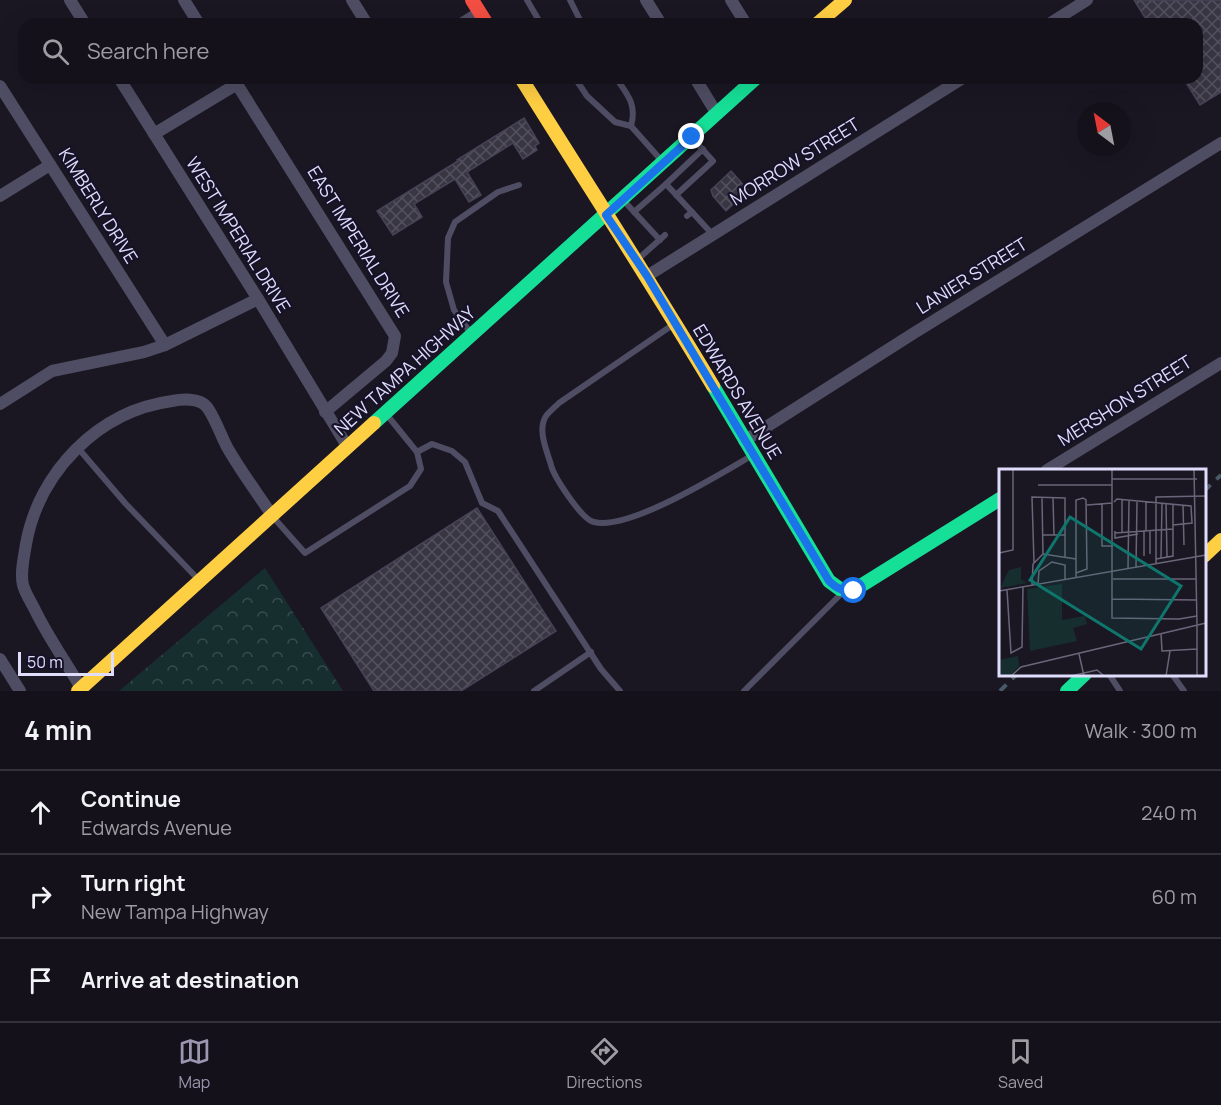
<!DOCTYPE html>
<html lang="en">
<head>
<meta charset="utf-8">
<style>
  :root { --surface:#14111a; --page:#1d1a23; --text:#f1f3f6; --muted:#9d9da2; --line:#333139; --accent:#9b97b0 }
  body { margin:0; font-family:Manrope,sans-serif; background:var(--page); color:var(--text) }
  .compass { position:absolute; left:1077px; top:102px; width:54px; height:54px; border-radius:50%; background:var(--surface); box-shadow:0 6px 24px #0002; rotate:328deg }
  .scale { position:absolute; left:18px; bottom:15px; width:96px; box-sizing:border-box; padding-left:6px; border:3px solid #e0dcfc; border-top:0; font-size:16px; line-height:21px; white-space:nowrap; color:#e0dcfc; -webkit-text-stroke:4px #161228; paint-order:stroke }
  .stop { position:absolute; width:18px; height:18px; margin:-14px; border:4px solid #1a73e8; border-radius:50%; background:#fff }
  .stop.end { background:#1a73e8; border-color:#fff; box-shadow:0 2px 6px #0008 }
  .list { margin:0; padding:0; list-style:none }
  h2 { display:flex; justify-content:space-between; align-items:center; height:78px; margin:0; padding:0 24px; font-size:26px }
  h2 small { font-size:20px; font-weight:400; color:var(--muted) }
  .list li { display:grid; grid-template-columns:39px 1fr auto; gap:18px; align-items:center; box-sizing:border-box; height:84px; padding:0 24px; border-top:2px solid var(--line) }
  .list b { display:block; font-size:22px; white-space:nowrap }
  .list p { margin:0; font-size:20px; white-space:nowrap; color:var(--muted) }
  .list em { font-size:20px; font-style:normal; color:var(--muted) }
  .icon { flex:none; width:33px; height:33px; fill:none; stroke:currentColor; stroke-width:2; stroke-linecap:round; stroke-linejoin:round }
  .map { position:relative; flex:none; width:1221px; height:691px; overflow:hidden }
  .search { position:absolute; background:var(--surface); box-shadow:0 6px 24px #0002; left:18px; right:18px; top:18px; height:66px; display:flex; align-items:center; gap:15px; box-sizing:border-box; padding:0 21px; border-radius:18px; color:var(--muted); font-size:22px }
  .sheet { height:330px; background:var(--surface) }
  nav { display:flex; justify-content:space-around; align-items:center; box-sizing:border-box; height:84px; border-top:2px solid var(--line); background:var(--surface); font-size:16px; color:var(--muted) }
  nav a { display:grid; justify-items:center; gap:3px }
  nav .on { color:var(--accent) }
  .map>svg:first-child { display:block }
</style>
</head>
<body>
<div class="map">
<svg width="1221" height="691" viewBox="0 0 1221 691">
  <defs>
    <pattern id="forest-crowns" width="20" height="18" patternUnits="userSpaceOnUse" patternTransform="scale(1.5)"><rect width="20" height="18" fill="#172e2f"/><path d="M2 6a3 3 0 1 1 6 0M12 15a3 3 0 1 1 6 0" fill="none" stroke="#384c4e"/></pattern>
    <pattern id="building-cross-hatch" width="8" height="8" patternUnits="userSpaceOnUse" patternTransform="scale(1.5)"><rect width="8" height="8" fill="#393644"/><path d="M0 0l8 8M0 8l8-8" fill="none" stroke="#555260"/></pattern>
  </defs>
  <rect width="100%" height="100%" fill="#1a1723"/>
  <polygon fill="url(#forest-crowns)" points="265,568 343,691 119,691"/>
  <g fill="url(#building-cross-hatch)" stroke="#474256" stroke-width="1.5">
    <polygon points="1134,0 1221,0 1221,92 1200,105 1183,78 1197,78 1197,24 1149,24"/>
    <polygon points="524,118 539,143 535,146 537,150 523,159 513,143 467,172 481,195 469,202 455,179 414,204 422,217 393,235 377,211 458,161 457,160"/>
    <polygon points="731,171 748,190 726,211 713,196 711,190"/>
    <polygon points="477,508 556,631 461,691 374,691 321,608"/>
  </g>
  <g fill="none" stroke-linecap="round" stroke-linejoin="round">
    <g stroke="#4f4d63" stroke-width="6">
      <polyline points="527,0 541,24"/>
      <polyline points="570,0 582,24"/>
      <polyline points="575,78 587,96 615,122 631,126 661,160"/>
      <path d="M616 78C628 95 637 105 631 126"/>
      <polyline points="666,184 703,149"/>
      <polyline points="676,195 713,161 694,140"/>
      <polyline points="624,201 660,240"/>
      <polyline points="634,212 666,184 692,212"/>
      <polyline points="687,216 692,212 713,235"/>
      <polyline points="637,260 665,235"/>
      <path d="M674 324 559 403C555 407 549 412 546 416 537 430 547 451 551 465 554 477 582 520 594 522 629 531 720 474 753 455"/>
      <polyline points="470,332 454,310 446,282 448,238 455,222 498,192 519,185"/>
      <polyline points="78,448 125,503 197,578"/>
      <polyline points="417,452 432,444 452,451 465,462 482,503 498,511 601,669 620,691"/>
      <polyline points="274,518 305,553 410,486 421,469 417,452 387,415"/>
      <polyline points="1109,674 1120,691"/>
      <polyline points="1172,674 1184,691"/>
      <polyline points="534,691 591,652"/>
      <polyline points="744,691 843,592"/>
    </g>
    <g stroke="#4f4d63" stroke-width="12">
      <polyline points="70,0 85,24"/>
      <polyline points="184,0 199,24"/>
      <polyline points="352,0 367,24"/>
      <polyline points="646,0 661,24"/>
      <polyline points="731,0 746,24"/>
      <polyline points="461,24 480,12"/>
      <polyline points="1049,24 1087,0"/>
      <polyline points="119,78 258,299 347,446"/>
      <polyline points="233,78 395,336 392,353 386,361 325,412"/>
      <polyline points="695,78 717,114"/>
      <polyline points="0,86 165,345"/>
      <polyline points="154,134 237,84"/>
      <polyline points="0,196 50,165"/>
      <polyline points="647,276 963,78"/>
      <polyline points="0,404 52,371 144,352 165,345 258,299"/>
      <polyline points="744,441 914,333 1221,143"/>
      <polyline points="1047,470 1221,363"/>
      <polyline points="0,659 20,691"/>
      <path d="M81 688C66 662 48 637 35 610 31 602 25 593 23 585 20 573 24 557 26 544 39 472 98 411 172 401 182 399 199 398 206 406 214 415 221 436 227 447 240 470 257 493 272 515"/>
    </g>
    <g stroke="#16e098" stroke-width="14">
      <polyline points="713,386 829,581 840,589 854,590 1000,499"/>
      <polyline points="374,423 756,78"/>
      <polyline points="1067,691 1085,674"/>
    </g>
    <g stroke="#ffcf43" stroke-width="14">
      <polyline points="817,24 845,0"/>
      <path d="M521 78C585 181 651 282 713 386"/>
      <polyline points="1204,556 1221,540"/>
      <polyline points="78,691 374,423"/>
    </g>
    <polyline stroke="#f24e42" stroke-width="14" points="472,0 487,24"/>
    <g stroke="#485a6a" stroke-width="4" stroke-dasharray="9 8" stroke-linecap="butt">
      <polyline points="1204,491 1221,475"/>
      <polyline points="1000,691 1017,674"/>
    </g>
  </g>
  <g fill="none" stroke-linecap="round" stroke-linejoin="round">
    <path stroke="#1a73e8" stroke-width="8" d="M692 137 606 215 647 276 829 581C837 589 843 591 854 591"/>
  </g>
  <g text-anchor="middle" stroke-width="4.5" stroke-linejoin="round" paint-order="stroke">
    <g font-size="18" fill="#e0dcfc" stroke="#161228">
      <text transform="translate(795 162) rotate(-32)" y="6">MORROW STREET</text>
      <text transform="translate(98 206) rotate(58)" y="6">KIMBERLY DRIVE</text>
      <text transform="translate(238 235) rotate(58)" y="6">WEST IMPERIAL DRIVE</text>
      <text transform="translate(358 242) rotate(58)" y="6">EAST IMPERIAL DRIVE</text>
      <text transform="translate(972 276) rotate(-32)" y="6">LANIER STREET</text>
      <text transform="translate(405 371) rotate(-42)" y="6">NEW TAMPA HIGHWAY</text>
      <text transform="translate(737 392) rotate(59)" y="6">EDWARDS AVENUE</text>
      <text transform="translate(1125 401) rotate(-32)" y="6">MERSHON STREET</text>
    </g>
  </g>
  <g transform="translate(999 469)">
    <rect width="207" height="207" fill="#1a1723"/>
    <path d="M63 115V151L86 147 88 155 74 159 78 172 31 182 28 120ZM19 187 20 197 11 207H0V191Z" fill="#172e2f"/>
    <path d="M22 98V110L28 114 1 119 10 101Z" fill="#172e2f"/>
    <path fill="none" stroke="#69667a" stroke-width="1.5" d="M113 0V149L180 150 198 147M195 0 198 156M113 10H198M39 16H113M43 29 44 85M54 29 55 66M115 33 118 30 192 37 193 54 174 56M103 34V77H114M167 35 168 88M88 36 113 34M184 36 185 76M145 61V87M147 61V33M116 62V69L139 65M123 63V31M116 64 174 60M43 66H66M0 84 14 81V0M151 85V61M162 89 163 34M157 90 174 87V35M35 94 33 28 66 29V89M157 95V28L207 27M137 98 138 32M129 99 130 32M77 104 88 100 87 31 84 29 77 31V108M114 110H197M39 115 40 102 53 93 66 96V110M33 116 34 95 44 85 77 90M8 121 12 184 23 178 24 118M0 122 207 86M113 130 198 131M198 156V207M162 164 163 182 198 180M80 185 85 207M12 207 22 198 207 154M72 207 98 201 105 207M167 207 171 182"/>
    <path fill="#0f766e" fill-opacity="0.15" stroke="#0f766e" stroke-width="3" d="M71 48 182 117 142 180 31 111Z"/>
    <rect width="207" height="207" fill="none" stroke="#e0dcfc" stroke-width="3"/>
  </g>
</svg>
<svg class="compass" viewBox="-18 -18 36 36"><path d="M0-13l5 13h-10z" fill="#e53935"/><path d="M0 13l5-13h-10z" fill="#9d9da2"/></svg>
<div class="scale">50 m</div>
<div class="stop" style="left:854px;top:591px"></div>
<div class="stop end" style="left:692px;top:137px"></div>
<div class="search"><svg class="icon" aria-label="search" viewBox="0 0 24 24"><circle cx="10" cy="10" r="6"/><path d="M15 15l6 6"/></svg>Search here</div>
</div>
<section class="sheet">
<h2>4 min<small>Walk · 300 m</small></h2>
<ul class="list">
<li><svg class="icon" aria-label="ahead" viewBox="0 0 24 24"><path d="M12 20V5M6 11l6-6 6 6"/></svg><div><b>Continue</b><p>Edwards Avenue</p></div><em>240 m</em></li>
<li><svg class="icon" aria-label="right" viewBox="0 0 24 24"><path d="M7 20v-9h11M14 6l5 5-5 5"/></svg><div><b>Turn right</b><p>New Tampa Highway</p></div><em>60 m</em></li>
<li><svg class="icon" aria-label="arrive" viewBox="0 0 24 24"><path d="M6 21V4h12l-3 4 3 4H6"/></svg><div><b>Arrive at destination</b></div></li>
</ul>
</section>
<nav>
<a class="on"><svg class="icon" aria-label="map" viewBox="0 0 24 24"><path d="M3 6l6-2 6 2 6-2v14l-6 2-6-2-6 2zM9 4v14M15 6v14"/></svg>Map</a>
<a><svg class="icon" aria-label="directions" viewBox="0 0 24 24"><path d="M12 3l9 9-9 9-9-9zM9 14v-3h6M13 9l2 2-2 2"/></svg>Directions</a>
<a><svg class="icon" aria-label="saved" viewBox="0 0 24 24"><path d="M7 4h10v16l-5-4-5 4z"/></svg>Saved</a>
</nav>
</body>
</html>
